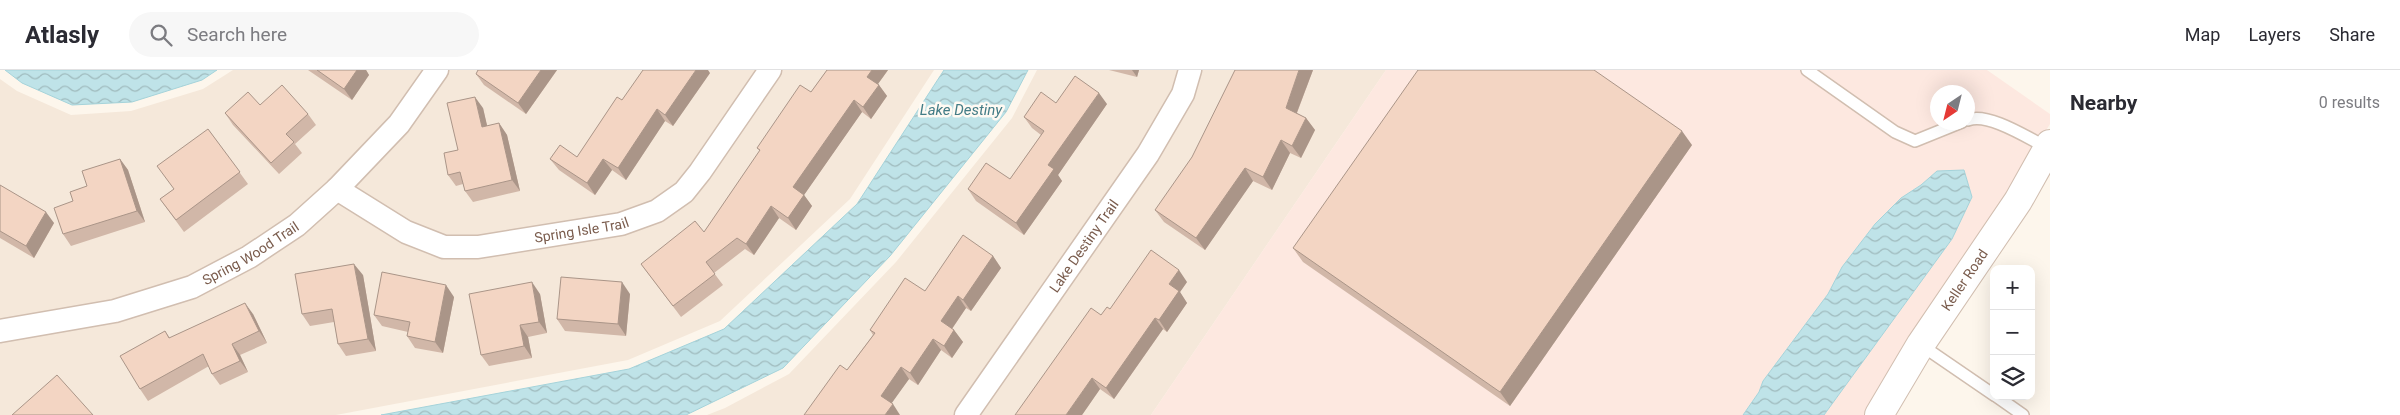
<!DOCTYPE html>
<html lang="en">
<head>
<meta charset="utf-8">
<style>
  :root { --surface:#fff; --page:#f7f7f7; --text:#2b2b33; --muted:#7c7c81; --line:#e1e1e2 }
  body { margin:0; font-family:Roboto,sans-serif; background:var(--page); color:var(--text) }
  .controls { position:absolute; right:15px; bottom:15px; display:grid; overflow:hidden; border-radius:10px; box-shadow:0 5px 20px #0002 }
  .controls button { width:45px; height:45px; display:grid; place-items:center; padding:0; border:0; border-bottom:1px solid var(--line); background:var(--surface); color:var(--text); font:25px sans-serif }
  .compass { position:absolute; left:1930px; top:15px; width:45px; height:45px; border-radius:50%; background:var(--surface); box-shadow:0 5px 20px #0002; rotate:215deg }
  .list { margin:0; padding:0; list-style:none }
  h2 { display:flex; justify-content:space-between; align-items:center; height:65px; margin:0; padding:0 20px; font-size:21px }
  h2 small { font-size:16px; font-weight:400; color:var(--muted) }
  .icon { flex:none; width:28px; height:28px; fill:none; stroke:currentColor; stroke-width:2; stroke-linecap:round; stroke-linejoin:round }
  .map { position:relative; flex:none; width:2050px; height:345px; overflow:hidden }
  header { display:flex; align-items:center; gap:30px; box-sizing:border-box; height:70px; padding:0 25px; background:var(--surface); border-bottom:1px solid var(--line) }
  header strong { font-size:24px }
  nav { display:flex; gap:28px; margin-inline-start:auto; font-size:18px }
  .search { width:350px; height:45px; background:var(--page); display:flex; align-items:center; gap:12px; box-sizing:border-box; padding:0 18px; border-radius:28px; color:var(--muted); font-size:19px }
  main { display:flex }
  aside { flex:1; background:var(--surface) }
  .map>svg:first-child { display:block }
</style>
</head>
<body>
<header>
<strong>Atlasly</strong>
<div class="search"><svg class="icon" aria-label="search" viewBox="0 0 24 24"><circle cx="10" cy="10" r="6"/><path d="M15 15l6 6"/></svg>Search here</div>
<nav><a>Map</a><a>Layers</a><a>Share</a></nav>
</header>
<main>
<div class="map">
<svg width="2050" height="345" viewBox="0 0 2050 345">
  <defs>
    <pattern id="water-waves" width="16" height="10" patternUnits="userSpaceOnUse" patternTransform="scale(1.25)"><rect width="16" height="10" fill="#bfe3e8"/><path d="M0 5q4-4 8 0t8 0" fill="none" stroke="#a0bbbe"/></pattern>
  </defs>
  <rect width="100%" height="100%" fill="#fdf6ec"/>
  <g fill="#f5e8da">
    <polygon points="233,0 934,0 850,129 720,251 628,290 336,345 0,345 0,9 17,21 71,45 131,41 203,19"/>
    <polygon points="1037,0 1386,0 1151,345 707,345 725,338 789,304 896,192 1012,48"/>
  </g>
  <path fill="#fde8e0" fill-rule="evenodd" d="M1386 0H1987L2050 44V54L1868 345H1824L1952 169 1937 101 1921 115 1901 128 1875 154 1842 197 1828 224 1763 311 1759 322 1743 345H1151ZM1938 22H1968V52H1938Z"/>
  <g fill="url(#water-waves)" stroke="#a5d3da">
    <polygon points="5,0 217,0 202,10 132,32 72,35 22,13"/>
    <polygon points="944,0 1028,0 1006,42 890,186 783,298 686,345 381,345 629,299 724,259 857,134"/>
    <polygon points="1964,100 1972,127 1952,169 1824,345 1743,345 1759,322 1763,311 1828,224 1842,197 1875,154 1901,128 1921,115 1937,101"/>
  </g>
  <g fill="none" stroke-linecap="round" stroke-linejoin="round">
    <defs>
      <g id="service">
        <polyline points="1807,0 1895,62 1915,71 1962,52"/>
        <path d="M1968 50C1988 42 2028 68 2048 78"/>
        <polyline points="1921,275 1994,325"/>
        <polyline points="1996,326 2023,345"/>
      </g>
      <g id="minor">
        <path id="s1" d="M337 119 406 162 444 177H478L621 154 657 141 684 122 700 102 770 0"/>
        <path id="s2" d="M0 261 115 241 192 217 249 187 297 155 337 119 399 54 437 0"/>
        <path id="s3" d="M966 345 1148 84 1183 24 1190 0"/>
      </g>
      <g id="tertiary">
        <path id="s4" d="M1879 345 1921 274 2018 131 2050 74"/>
      </g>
    </defs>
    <use href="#service" stroke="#d1beb0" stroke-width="14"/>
    <use href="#minor" stroke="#d1beb0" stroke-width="25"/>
    <use href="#tertiary" stroke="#d1beb0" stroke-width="30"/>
    <use href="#service" stroke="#fff" stroke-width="11"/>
    <use href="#minor" stroke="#fff" stroke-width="22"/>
    <use href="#tertiary" stroke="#fff" stroke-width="28"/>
  </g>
  <g fill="#d1b7a8">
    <polygon points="308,0 366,0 369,5 352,30"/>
    <polygon points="557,0 526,44 484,15 476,4"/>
    <polygon points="827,0 888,0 878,14 887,26 871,49 862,42 804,125 812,136 796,160 779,148 754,185 745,179 714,203 723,215 681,247 641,194 704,162 760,81 757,78 811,22"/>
    <polygon points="1109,0 1139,0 1137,7"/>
    <polygon points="1313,0 1297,43 1306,48 1315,60 1301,88 1290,83 1272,120 1253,111 1205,180 1164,152 1155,140"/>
    <polygon points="710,3 673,56 665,51 626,110 612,100 595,125 559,100 550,89 577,87 622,30"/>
    <polygon points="1056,33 1107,34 1058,105 1062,111 1024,165 976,131 968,119 1010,109 1041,65 1032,58 1024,47"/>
    <polygon points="260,35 308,44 316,55 295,74 302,83 279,104 233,55 225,43"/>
    <polygon points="483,38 487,56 499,53 507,65 520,121 473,132 465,121 463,114 456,116 448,105 458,80"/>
    <polygon points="208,59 248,114 184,162 160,129 174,119"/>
    <polygon points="1692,75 1510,336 1303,192 1293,178"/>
    <polygon points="120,89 128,100 145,152 71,176 63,164 73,131 87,116"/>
    <polygon points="0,115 54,153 34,188 0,168"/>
    <polygon points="993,186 1001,198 971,241 966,238 952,259 954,260 963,272 952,288 941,280 918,315 909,309 891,333 847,300 873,265 870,260 925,221"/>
    <polygon points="363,205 376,281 346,286 338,274 334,252 310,256 302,244"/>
    <polygon points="1187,212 1180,222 1187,233 1167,262 1163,259 1114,329 1100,319 1082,345 1101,245"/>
    <polygon points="540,224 547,263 528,267 532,288 489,296 481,285"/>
    <polygon points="630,224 626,266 565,261 557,249"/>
    <polygon points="454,227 443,283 415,278 407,266 408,262 382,256 374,245"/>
    <polygon points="253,244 267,273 240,285 248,302 220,315 212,304 209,296 148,331 140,319 165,261 170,268"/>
  </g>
  <g fill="#aa9588">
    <polygon points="357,0 366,0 369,5 352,30 344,19"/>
    <polygon points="541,0 557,0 526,44 518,33"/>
    <polygon points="696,0 708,0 710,3 673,56 665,45"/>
    <polygon points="872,0 888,0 875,18 867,7"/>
    <polygon points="1132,0 1139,0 1137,7"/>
    <polygon points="1299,0 1313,0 1294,50 1286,38"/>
    <polygon points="879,15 887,26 871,49 863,37"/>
    <polygon points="1099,23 1107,34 1058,105 1062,111 1024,165 1016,153 1048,95"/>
    <polygon points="475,27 483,38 490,68 482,57"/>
    <polygon points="854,30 862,42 804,125 812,136 796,160 788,148 793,117"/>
    <polygon points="657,39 665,51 626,110 618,98"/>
    <polygon points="1306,48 1315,60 1301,88 1292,76"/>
    <polygon points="499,53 507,65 520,121 512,110"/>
    <polygon points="1682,61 1692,75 1510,336 1500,322"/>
    <polygon points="1281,70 1290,83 1272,120 1263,107"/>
    <polygon points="120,89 128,100 145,152 137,141"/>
    <polygon points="603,89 612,100 595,125 587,113"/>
    <polygon points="1245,98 1253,111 1205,180 1196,168"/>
    <polygon points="771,136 779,148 754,185 746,174"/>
    <polygon points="46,142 54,153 34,188 26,176"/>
    <polygon points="993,186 1001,198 971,241 963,230"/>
    <polygon points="354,194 363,205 376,281 368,269"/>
    <polygon points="1179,200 1187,212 1180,222 1187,233 1167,262 1159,250 1169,214"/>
    <polygon points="532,212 540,224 547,263 539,252"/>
    <polygon points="622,212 630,224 626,266 618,254"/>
    <polygon points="446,215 454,227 443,283 435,272"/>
    <polygon points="958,226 966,238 949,263 941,251"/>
    <polygon points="245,233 253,244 267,273 259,261"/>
    <polygon points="1155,248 1163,259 1114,329 1106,318"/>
    <polygon points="520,255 528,267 532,288 524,276"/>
    <polygon points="954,260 963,272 952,288 944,276"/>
    <polygon points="933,269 941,280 918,315 910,303"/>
    <polygon points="232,274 240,285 248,302 240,291"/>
    <polygon points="901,297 909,309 889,337 881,326"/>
    <polygon points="1092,308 1100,319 1082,345 1066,345"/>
    <polygon points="893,334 900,345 885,345"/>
  </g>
  <g fill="#f3d5c3" stroke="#aa9588">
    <polygon points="317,0 357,0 344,19"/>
    <polygon points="478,0 541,0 518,33 476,4"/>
    <polygon points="643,0 696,0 665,45 657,39 618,98 603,89 587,113 550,89 560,75 577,87 617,27 622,30"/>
    <polygon points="827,0 872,0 867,7 879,15 863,37 854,30 793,117 804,125 788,148 771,136 746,174 737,168 706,192 715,204 673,236 641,194 695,151 704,162 760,80 757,78 800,15 811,22"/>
    <polygon points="1235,0 1299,0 1286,38 1306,48 1292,76 1281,70 1263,107 1245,98 1196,168 1155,140 1192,87"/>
    <polygon points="1418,0 1594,0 1682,61 1500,322 1293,178"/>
    <polygon points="1075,6 1099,23 1048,95 1054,99 1016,153 968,119 986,93 1010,109 1044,61 1024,47 1041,22 1056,33"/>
    <polygon points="282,15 308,44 286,64 294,72 271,93 225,43 248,22 260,35"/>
    <polygon points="475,27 482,57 499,53 512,110 465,121 460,102 448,105 444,83 458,80 447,33"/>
    <polygon points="208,59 240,102 176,150 160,129 174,119 157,96"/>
    <polygon points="120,89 137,141 63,164 54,138 73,131 70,122 87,116 82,101"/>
    <polygon points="0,115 46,142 26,176 0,161"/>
    <polygon points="963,165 993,186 963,230 958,226 941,251 954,260 944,276 933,269 910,303 901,297 881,326 893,334 885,345 804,345 840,295 847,300 875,263 870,260 905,208 925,221"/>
    <polygon points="1151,180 1179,200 1169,214 1179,221 1159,250 1155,248 1106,318 1092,308 1066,345 1015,345 1091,238 1101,245 1107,237 1110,239"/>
    <polygon points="354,194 368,269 338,274 332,239 302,244 295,204"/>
    <polygon points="382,202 446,215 435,272 407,266 410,252 374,245"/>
    <polygon points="561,207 622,212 618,254 557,249"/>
    <polygon points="532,212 539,252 520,255 524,276 481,285 469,224"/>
    <polygon points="245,233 259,261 232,274 240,291 212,304 203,284 140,319 120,286 165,261 169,268"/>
    <polygon points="57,305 93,345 12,345"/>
  </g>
  <g text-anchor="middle" stroke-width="5" stroke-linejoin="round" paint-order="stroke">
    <g font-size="14" fill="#7a5c4d" stroke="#fffaf3">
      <text dy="5" stroke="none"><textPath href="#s1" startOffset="261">Spring Isle Trail</textPath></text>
      <text dy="5" stroke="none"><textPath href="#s3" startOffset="206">Lake Destiny Trail</textPath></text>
      <text dy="5" stroke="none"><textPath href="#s2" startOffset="265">Spring Wood Trail</textPath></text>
      <text dy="5" stroke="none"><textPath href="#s4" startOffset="160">Keller Road</textPath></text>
    </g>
    <g font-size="15" font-style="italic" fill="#437c86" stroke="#fffaf3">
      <text x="961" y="45">Lake Destiny</text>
    </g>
  </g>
</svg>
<div class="controls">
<button>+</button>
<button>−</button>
<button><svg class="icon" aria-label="layers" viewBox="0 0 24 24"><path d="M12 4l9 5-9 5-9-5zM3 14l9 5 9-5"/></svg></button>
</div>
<svg class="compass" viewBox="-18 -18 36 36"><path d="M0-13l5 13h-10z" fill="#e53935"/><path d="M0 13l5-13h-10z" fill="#7c7c81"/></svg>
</div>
<aside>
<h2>Nearby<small>0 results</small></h2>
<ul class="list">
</ul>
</aside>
</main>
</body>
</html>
